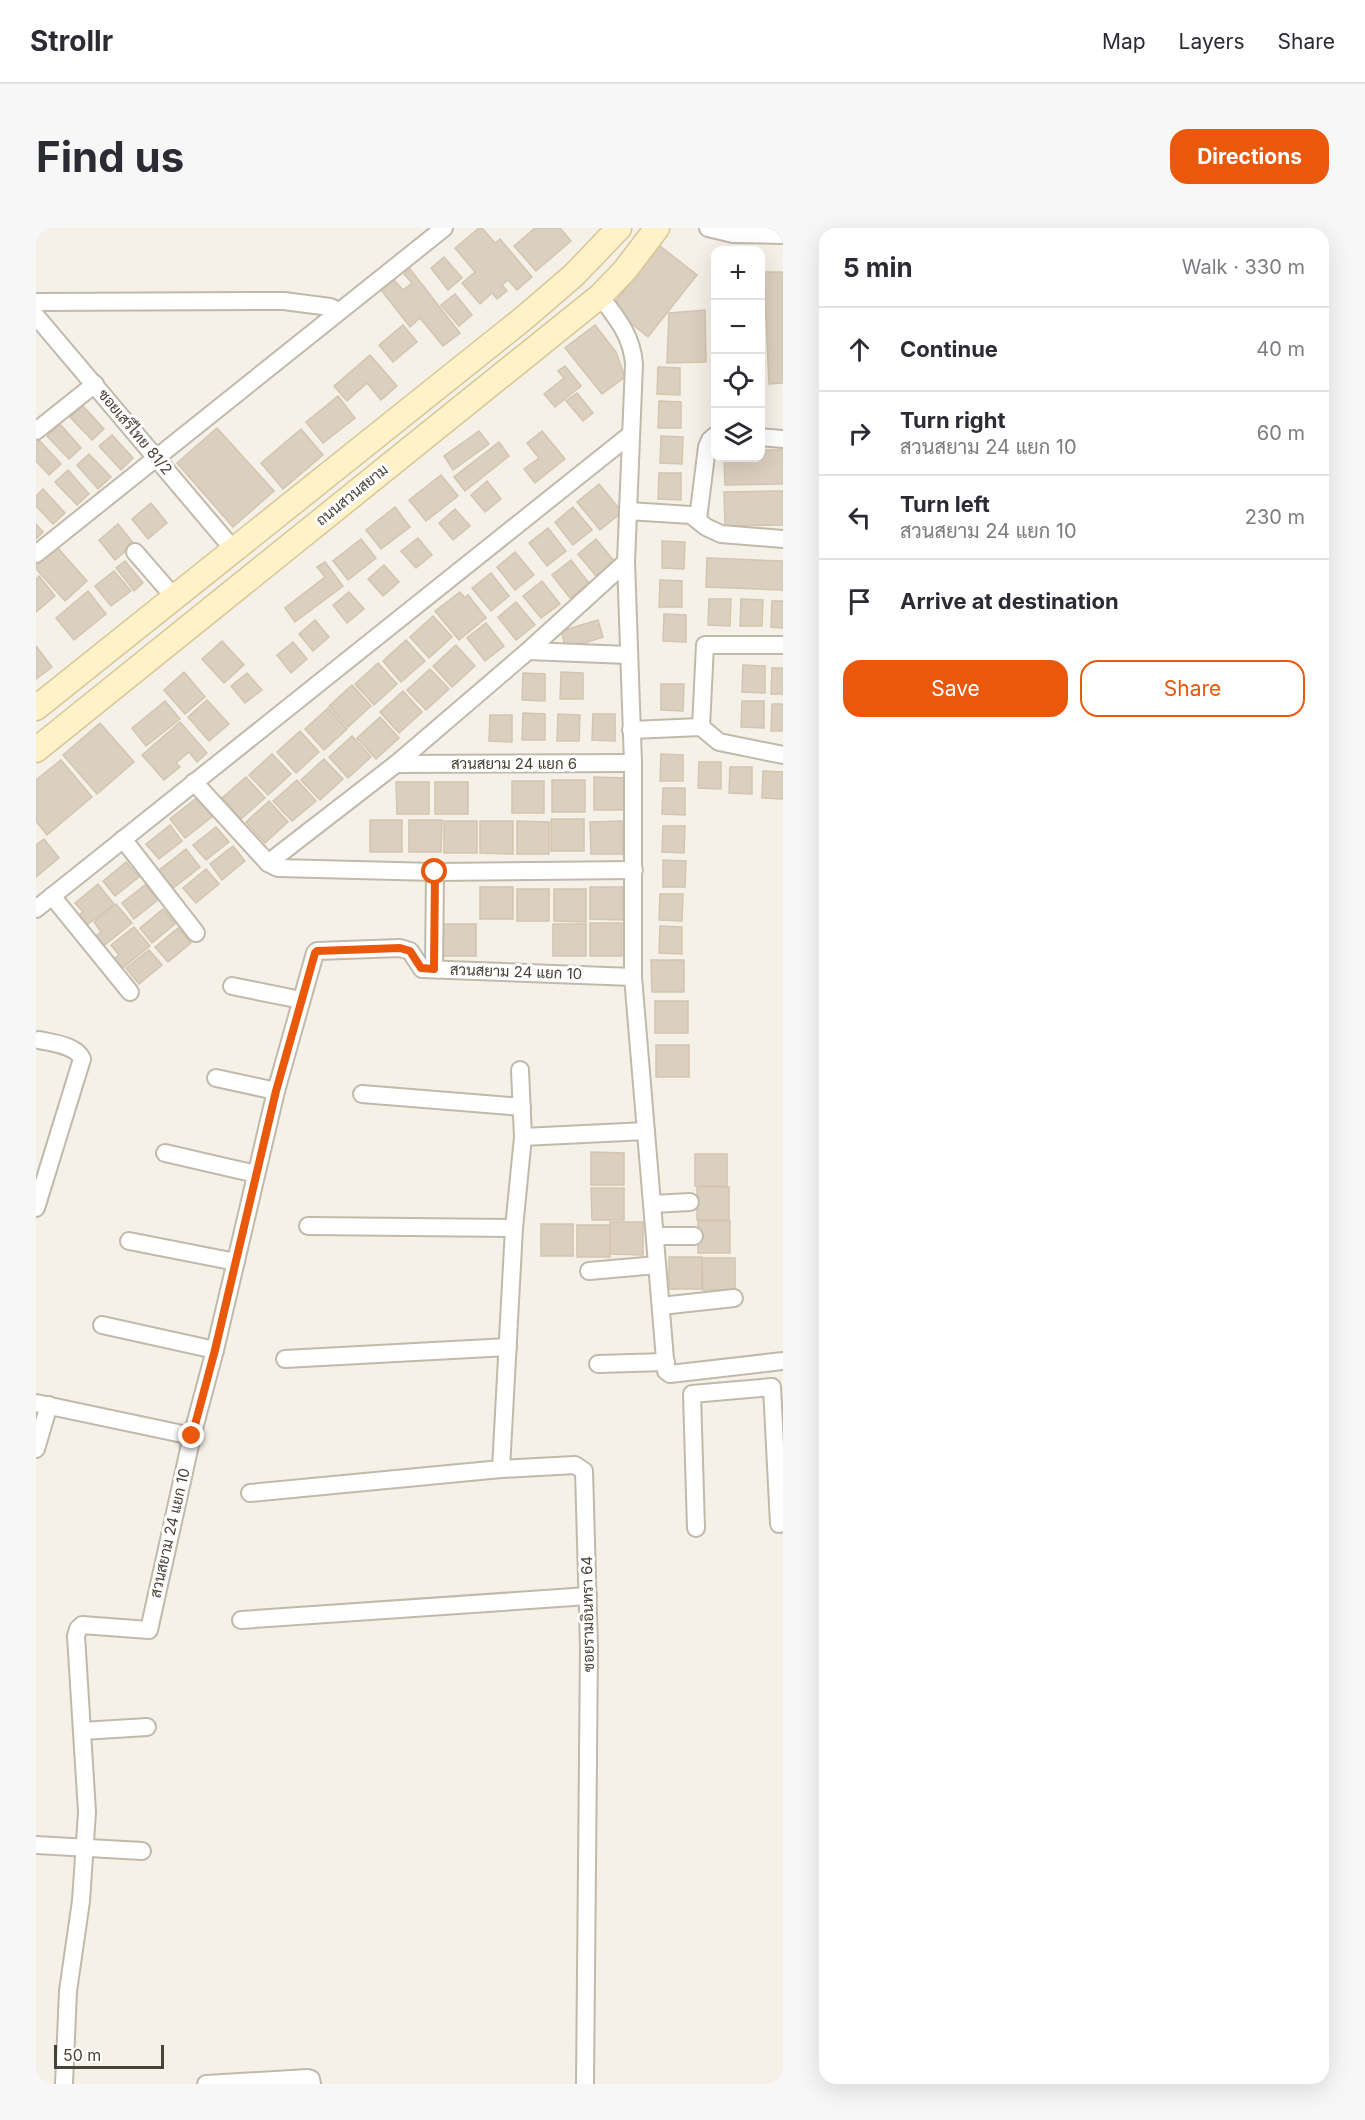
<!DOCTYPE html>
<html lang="en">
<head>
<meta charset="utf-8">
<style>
  :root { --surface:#fff; --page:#f7f7f7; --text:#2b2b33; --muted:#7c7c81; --line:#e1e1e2; --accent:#ea580c }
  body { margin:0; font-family:Inter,Sarabun,sans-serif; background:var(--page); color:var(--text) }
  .controls { position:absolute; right:18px; top:18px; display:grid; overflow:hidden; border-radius:12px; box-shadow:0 6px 24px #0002 }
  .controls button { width:54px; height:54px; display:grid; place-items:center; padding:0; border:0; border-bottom:2px solid var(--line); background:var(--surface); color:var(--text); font:30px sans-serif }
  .scale { position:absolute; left:18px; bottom:15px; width:110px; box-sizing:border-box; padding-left:6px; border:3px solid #494236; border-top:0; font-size:16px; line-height:21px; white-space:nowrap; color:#494236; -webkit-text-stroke:4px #fff; paint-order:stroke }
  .stop { position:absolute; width:18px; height:18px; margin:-14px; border:4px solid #ea580c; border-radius:50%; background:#fff }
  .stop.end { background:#ea580c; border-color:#fff; box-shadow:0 2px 6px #0008 }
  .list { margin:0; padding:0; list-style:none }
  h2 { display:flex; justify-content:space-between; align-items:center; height:78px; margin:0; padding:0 24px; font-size:26px }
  h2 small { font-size:20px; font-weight:400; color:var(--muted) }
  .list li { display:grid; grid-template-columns:39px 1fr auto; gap:18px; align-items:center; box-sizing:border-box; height:84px; padding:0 24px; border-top:2px solid var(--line) }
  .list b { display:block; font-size:22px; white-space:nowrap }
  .list p { margin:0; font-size:20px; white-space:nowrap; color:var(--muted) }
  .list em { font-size:20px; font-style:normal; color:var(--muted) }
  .actions { display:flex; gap:12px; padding:18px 24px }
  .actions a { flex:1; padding:14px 0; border:2px solid var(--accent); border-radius:18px; text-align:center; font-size:21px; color:var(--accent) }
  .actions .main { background:var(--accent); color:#fff }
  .icon { flex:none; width:33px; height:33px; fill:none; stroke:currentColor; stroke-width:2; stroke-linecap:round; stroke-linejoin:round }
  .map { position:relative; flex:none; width:747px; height:1856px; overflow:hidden; border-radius:18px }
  header { display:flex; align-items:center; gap:36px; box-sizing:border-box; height:84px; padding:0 30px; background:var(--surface); border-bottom:2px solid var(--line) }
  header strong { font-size:28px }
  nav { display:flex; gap:33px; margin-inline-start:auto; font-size:21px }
  .intro { display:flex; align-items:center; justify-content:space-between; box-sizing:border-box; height:144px; padding:0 36px }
  h1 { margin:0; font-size:42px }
  .button { padding:15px 27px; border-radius:18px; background:var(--accent); color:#fff; font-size:21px; font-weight:700 }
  main { display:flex; gap:36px; padding:0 36px }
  aside { flex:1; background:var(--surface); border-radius:18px; box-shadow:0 6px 24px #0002 }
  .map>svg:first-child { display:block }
</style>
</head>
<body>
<header>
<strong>Strollr</strong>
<nav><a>Map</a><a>Layers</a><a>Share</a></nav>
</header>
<div class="intro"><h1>Find us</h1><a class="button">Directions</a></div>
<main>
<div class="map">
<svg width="747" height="1856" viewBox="0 0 747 1856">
  <rect width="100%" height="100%" fill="#f5f1e8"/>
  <g fill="#dbd0bf" stroke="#d3c5af" stroke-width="1.5">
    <polygon points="443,0 446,0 459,15 464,11 496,49 481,62 472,52 466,57 471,63 461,71 456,65 444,76 426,55 439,44 419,20"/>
    <polygon points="499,0 524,0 535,13 500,43 478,18"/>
    <polygon points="624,18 661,47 612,109 575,79"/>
    <polygon points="408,29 426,50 412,62 395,40"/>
    <polygon points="374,41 424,105 407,118 384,90 374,99 345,62 358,52 367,62 376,55 368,46"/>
    <polygon points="728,44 747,44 747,155 733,156"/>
    <polygon points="419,66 436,87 423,98 405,77"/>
    <polygon points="669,82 670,134 631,135 633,85"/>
    <polygon points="367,97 381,114 357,134 343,117"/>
    <polygon points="559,97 580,124 589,149 566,166 529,120"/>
    <polygon points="334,127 361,158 345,172 331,155 311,173 298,158"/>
    <polygon points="529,138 545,158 519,179 508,166 528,150 522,143"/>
    <polygon points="622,139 644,140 644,167 621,166"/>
    <polygon points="541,165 557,185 547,193 530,173"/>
    <polygon points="302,168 319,190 287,215 270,194"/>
    <polygon points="623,173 645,174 645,200 622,200"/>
    <polygon points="47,178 68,201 56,212 34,189"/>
    <polygon points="24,196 45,220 33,231 11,208"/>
    <polygon points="181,200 238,263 197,299 141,235"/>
    <polygon points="265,201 287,227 247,261 225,235"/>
    <polygon points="443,203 453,216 417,242 408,228"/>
    <polygon points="506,203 529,231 499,255 488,241 503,230 491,215"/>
    <polygon points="76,207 97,230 85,242 63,218"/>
    <polygon points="625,208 647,209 646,236 624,235"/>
    <polygon points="3,212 25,236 13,247 0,233 0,216"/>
    <polygon points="463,214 473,228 429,263 418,249"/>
    <polygon points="724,222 747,222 747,256 689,257 688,230 724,230"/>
    <polygon points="53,226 75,249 62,261 41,237"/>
    <polygon points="32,242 53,266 41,277 19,254"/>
    <polygon points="623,245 645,245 645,272 622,271"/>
    <polygon points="405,247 422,268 390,293 373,272"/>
    <polygon points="451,253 465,271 449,284 435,267"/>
    <polygon points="563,256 586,284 564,302 541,274"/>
    <polygon points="7,261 29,285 17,296 0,278 0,268"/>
    <polygon points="747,263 747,297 689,298 688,264"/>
    <polygon points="115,275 131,295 112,311 96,291"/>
    <polygon points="359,279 374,299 345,321 330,302"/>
    <polygon points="537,279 556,302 537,317 519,294"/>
    <polygon points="419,281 434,298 417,312 403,295"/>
    <polygon points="0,296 7,304 0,311"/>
    <polygon points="82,296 98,316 79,332 63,312"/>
    <polygon points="512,300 530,323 511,338 493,315"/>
    <polygon points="382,310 396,327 380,340 365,323"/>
    <polygon points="325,311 340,330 312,352 297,333"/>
    <polygon points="560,311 579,334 560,348 542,326"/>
    <polygon points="626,313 649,314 648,341 626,340"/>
    <polygon points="20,318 51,353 29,373 0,341 0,336"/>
    <polygon points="479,324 498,347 479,362 461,339"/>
    <polygon points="671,330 747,333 747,362 670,359"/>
    <polygon points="535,332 553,355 534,370 516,347"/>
    <polygon points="89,333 107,355 98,363 80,340"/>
    <polygon points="289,334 307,358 259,394 249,380 289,349 281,339"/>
    <polygon points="348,337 363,354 347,368 332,351"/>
    <polygon points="78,343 95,363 75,378 59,358"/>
    <polygon points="455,345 473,368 455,383 436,360"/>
    <polygon points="3,348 19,368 0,384 0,351"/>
    <polygon points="624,352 646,353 646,379 623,379"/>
    <polygon points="506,353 524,376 505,390 487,368"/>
    <polygon points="52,363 70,386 38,412 20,390"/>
    <polygon points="313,364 328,381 311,395 297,377"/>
    <polygon points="424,364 429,370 432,367 450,390 423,412 399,383"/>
    <polygon points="673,371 695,371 694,398 672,397"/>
    <polygon points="705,371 727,372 726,398 704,398"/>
    <polygon points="736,373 747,373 747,400 735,399"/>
    <polygon points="480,374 499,397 480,412 462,389"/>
    <polygon points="628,386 650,387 650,414 627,413"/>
    <polygon points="397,388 416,409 393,430 374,409"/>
    <polygon points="279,392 293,409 277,423 263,406"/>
    <polygon points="562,392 567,409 530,421 525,403"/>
    <polygon points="450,395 468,418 449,433 431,410"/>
    <polygon points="370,412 389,433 365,454 347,433"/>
    <polygon points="186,413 208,437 188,455 166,431"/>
    <polygon points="257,414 271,431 255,445 241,427"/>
    <polygon points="420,417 439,438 416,459 397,438"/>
    <polygon points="0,418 16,439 0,451"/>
    <polygon points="342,435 361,456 338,477 319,456"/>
    <polygon points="707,437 729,438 729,465 706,464"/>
    <polygon points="736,440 747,440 747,466 735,466"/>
    <polygon points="394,441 413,461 390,482 371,462"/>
    <polygon points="148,444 169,469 149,486 128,462"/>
    <polygon points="525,444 547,445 547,471 524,471"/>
    <polygon points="211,445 226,462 209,475 195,458"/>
    <polygon points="487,445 509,446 509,473 486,472"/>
    <polygon points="625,456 648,456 647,483 625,482"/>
    <polygon points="316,457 335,478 312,499 293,478"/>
    <polygon points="367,463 386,484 363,505 344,484"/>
    <polygon points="171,472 193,496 173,513 152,489"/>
    <polygon points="129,473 144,491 110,518 96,500"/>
    <polygon points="706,473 728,473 728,500 705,499"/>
    <polygon points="736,476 747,476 747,503 735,503"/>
    <polygon points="292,480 311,501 288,522 269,501"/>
    <polygon points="487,485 509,486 509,512 486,512"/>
    <polygon points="522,486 544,487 543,513 521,513"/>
    <polygon points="557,486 579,486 579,513 556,512"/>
    <polygon points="454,487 476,487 476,514 453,513"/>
    <polygon points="344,489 363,510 340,531 321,510"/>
    <polygon points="144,494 171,525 161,534 153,524 140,535 144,539 128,552 106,527"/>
    <polygon points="64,495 98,534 61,566 27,527"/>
    <polygon points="264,503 283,524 260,545 241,524"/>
    <polygon points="316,508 335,529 312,550 293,529"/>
    <polygon points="236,526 255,546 232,567 213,547"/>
    <polygon points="625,526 647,527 647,553 624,553"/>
    <polygon points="288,531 307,551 284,572 265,552"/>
    <polygon points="25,532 56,569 11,607 0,593 0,552"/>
    <polygon points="663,534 685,534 685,561 662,560"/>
    <polygon points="694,539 716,539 716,566 693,565"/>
    <polygon points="727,543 747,544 747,571 726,570"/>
    <polygon points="210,549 229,570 205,591 186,570"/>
    <polygon points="558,549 590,550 590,582 558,582"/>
    <polygon points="261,552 280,573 256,593 237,573"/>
    <rect x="516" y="552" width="33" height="32"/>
    <rect x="476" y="553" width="32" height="32"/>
    <polygon points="360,554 393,554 393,586 361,586"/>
    <rect x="399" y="554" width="33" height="32"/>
    <polygon points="627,560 649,560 649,587 626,586"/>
    <polygon points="162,569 177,588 149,610 134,591"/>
    <polygon points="233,573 252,594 229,615 210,594"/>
    <rect x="515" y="591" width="33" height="32"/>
    <rect x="334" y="592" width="32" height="32"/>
    <polygon points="373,592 406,592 405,624 373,624"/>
    <rect x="408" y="593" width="33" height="32"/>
    <polygon points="444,593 477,593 477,626 444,625"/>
    <polygon points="481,593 513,594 513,626 481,626"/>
    <polygon points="587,593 587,626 555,626 554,594"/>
    <polygon points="134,597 146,613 123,631 110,616"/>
    <polygon points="627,598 649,598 648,625 626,624"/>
    <polygon points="180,599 193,614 170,632 157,617"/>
    <polygon points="8,611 23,630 0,649 0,617"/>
    <polygon points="197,618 209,633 186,652 174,636"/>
    <polygon points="150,621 164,639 136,661 122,643"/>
    <polygon points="627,632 650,633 649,659 627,659"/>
    <polygon points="90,634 103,649 79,668 67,653"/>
    <polygon points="170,641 183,656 160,675 147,660"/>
    <polygon points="62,656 78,676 47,700 39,690 47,684 39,675"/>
    <polygon points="109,657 122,672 98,691 86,675"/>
    <rect x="444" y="659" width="33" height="32"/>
    <polygon points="554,659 587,659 587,692 554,691"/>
    <rect x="481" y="661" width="32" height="32"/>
    <polygon points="518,661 550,661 550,694 518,693"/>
    <polygon points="624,666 647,666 646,693 623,692"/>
    <polygon points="80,676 96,695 65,720 57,710 65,704 58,694"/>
    <polygon points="127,681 139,696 116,715 104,700"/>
    <rect x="554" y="695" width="32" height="33"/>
    <rect x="407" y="696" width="33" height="32"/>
    <rect x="517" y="696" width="33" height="32"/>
    <polygon points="624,698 646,699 646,726 623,725"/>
    <polygon points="98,699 114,718 83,743 75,733 83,727 75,717"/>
    <polygon points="142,700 155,715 132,734 119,719"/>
    <polygon points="113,722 126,737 103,756 90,740"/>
    <polygon points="615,732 648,732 648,764 616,764"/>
    <rect x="619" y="773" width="33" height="32"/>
    <rect x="620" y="817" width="33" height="32"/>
    <polygon points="555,924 588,925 588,957 555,957"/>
    <rect x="659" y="926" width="32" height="32"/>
    <rect x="661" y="959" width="32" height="33"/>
    <polygon points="555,960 588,960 588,992 556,992"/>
    <rect x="662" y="993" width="32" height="32"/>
    <polygon points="574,994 607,994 607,1027 574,1026"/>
    <rect x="505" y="996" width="32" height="32"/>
    <rect x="541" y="997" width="33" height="32"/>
    <rect x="633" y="1029" width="33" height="32"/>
    <polygon points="666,1030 699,1030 699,1062 667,1062"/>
  </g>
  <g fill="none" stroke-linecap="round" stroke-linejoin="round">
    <defs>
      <g id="street">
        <polyline points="672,0 697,6 747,7"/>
        <path d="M564 68C581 90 596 108 598 136L590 334 597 535V749L630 1143 634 1146 747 1133"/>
        <polyline points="0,74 248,73 294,79 303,83"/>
        <polyline points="0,88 197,321"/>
        <polyline points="0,203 59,156"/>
        <polyline points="724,209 747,211"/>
        <polyline points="592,283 655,287 670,299 685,306 747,311"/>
        <polyline points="662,291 671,219 674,212 680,207"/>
        <polyline points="99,324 138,369"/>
        <polyline points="0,326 408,0"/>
        <polyline points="492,423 592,427"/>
        <polyline points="665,499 669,417 747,417"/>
        <polyline points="595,502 665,499 683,514 747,527"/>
        <polyline points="360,536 597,535"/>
        <polyline points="158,554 232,635 242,640 399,644 598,642"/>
        <polyline points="87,611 160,705"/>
        <polyline points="232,635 360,536 492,423 590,334"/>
        <polyline points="16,668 94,764"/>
        <polyline points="0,681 595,206"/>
        <polyline points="398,741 399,644"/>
        <polyline points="196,758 265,772"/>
        <polyline points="180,850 240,863"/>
        <polyline points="326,866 486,879"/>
        <polyline points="487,909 610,903"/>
        <polyline points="129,925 220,946"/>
        <polyline points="616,976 654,974"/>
        <path d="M0 980 46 831C40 817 16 815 3 812"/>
        <polyline points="272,998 478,1000"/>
        <polyline points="619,1008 658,1008"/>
        <polyline points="93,1013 200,1034"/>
        <polyline points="553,1043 621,1037"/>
        <polyline points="625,1078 698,1070"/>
        <polyline points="66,1097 179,1122"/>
        <polyline points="249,1131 472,1119"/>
        <polyline points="562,1136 630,1134"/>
        <polyline points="0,1175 156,1208"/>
        <polyline points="0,1221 13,1177"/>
        <polyline points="465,1241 478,1000 487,909 484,842"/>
        <polyline points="214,1265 465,1241 539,1237 548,1243 553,1420 549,1856"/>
        <polyline points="660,1300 656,1166 736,1159 743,1296"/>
        <polyline points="205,1392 552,1368"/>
        <polyline points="46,1503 111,1499"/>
        <polyline points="0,1617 106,1623"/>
        <polyline points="28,1856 32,1763 45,1673 51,1584 40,1408 42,1401 46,1397 113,1402 156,1208 179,1122 240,863 279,725 281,723 364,720 374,723 386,741 597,749"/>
        <polyline points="170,1856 272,1850 275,1851 276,1856"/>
      </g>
      <g id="secondary">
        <polyline points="0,480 488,90 538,47 583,0"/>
        <polyline points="0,522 564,68 589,42 621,0"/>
      </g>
    </defs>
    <use href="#street" stroke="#c1b9aa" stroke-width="20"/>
    <use href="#secondary" stroke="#d9c694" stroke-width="27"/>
    <use href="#street" stroke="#fff" stroke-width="16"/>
    <use href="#secondary" stroke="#fff2c8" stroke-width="24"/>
  </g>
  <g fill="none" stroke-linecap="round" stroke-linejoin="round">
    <polyline stroke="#ea580c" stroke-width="8" points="156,1208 179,1122 240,863 279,725 281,723 364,720 374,723 385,740 398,741 399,644"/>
  </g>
  <g text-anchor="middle" stroke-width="6" stroke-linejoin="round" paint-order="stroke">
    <g font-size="15" fill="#494236" stroke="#fff">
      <text transform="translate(99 204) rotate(50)" y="5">ซอยเสรีไทย 81/2</text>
      <text transform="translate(316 267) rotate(-39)" y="5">ถนนสวนสยาม</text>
      <text x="478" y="541">สวนสยาม 24 แยก 6</text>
      <text transform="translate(480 744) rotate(2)" y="5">สวนสยาม 24 แยก 10</text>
      <text transform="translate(134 1305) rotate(-77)" y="5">สวนสยาม 24 แยก 10</text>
      <text transform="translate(552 1386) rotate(-91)" y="5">ซอยรามอินทรา 64</text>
    </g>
  </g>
</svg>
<div class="controls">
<button>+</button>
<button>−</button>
<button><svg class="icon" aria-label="locate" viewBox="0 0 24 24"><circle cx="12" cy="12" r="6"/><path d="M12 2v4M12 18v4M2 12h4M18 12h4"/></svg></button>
<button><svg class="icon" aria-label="layers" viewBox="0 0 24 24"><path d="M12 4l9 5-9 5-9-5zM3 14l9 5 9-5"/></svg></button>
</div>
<div class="scale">50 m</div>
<div class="stop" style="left:399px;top:644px"></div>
<div class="stop end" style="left:156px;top:1208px"></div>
</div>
<aside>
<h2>5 min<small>Walk · 330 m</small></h2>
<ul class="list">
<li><svg class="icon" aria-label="ahead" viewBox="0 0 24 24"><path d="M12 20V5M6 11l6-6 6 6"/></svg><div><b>Continue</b></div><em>40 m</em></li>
<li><svg class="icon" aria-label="right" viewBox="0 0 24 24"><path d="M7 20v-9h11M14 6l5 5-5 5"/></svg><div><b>Turn right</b><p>สวนสยาม 24 แยก 10</p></div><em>60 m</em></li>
<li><svg class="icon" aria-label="left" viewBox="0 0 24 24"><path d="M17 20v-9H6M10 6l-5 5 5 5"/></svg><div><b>Turn left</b><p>สวนสยาม 24 แยก 10</p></div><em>230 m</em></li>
<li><svg class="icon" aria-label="arrive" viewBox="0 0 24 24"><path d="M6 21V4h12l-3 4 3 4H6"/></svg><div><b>Arrive at destination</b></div></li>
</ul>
<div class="actions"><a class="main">Save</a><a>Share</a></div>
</aside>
</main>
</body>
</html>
